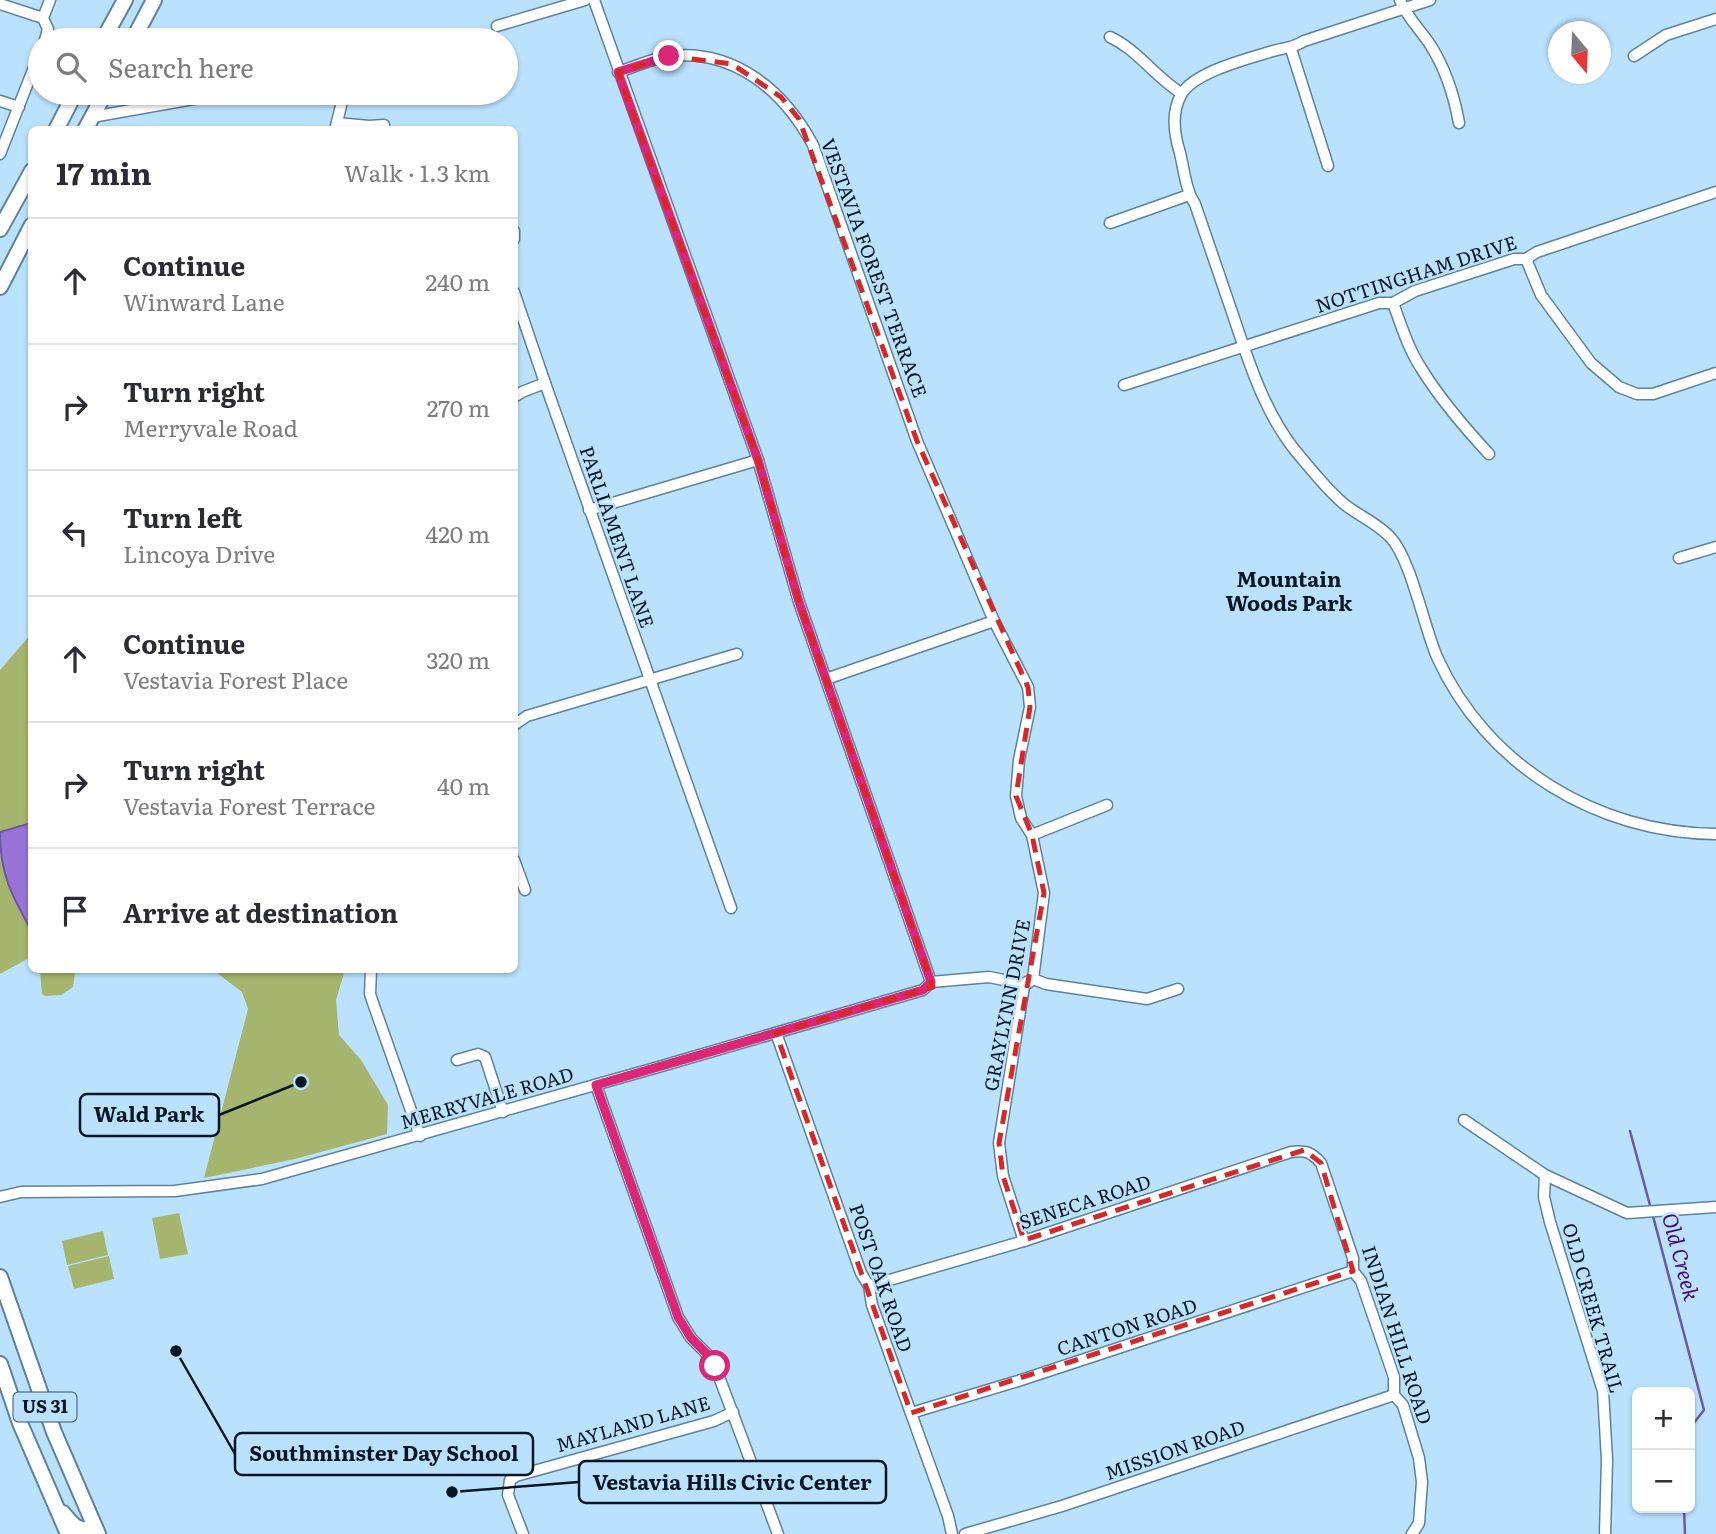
<!DOCTYPE html>
<html lang="en">
<head>
<meta charset="utf-8">
<style>
  :root { --surface:#fff; --page:#f2f2f3; --text:#2b2b33; --muted:#7c7c81; --line:#e1e1e2 }
  body { margin:0; font-family:Literata,serif; background:var(--page); color:var(--text) }
  .controls { position:absolute; right:21px; bottom:21px; display:grid; overflow:hidden; border-radius:10px; box-shadow:0 2px 5px #0004 }
  .controls button { width:63px; height:63px; display:grid; place-items:center; padding:0; border:0; border-bottom:2px solid var(--line); background:var(--surface); color:var(--text); font:35px sans-serif }
  .compass { position:absolute; left:1548px; top:21px; width:63px; height:63px; border-radius:50%; background:var(--surface); box-shadow:0 2px 5px #0004; rotate:161deg }
  .stop { position:absolute; width:21px; height:21px; margin:-16px; border:5px solid #db2777; border-radius:50%; background:#fff }
  .stop.end { background:#db2777; border-color:#fff; box-shadow:0 2px 7px #0008 }
  .list { margin:0; padding:0; list-style:none }
  h2 { display:flex; justify-content:space-between; align-items:center; height:91px; margin:0; padding:0 28px; font-size:30px }
  h2 small { font-size:23px; font-weight:400; color:var(--muted) }
  .list li { display:grid; grid-template-columns:46px 1fr auto; gap:21px; align-items:center; box-sizing:border-box; height:126px; padding:0 28px; border-top:2px solid var(--line) }
  .list b { display:block; font-size:26px; white-space:nowrap }
  .list p { margin:0; font-size:23px; white-space:nowrap; color:var(--muted) }
  .list em { font-size:23px; font-style:normal; color:var(--muted) }
  .icon { flex:none; width:38px; height:38px; fill:none; stroke:currentColor; stroke-width:2; stroke-linecap:round; stroke-linejoin:round }
  .map { position:relative; flex:none; width:1716px; height:1534px; overflow:hidden }
  .search { position:absolute; background:var(--surface); box-shadow:0 2px 5px #0004; left:28px; top:28px; width:490px; height:77px; display:flex; align-items:center; gap:18px; box-sizing:border-box; padding:0 24px; border-radius:38px; color:var(--muted); font-size:26px }
  .panel { position:absolute; background:var(--surface); box-shadow:0 2px 5px #0004; left:28px; top:126px; width:490px; height:847px; border-radius:10px }
  .map>svg:first-child { display:block }
</style>
</head>
<body>
<div class="map">
<svg width="1716" height="1534" viewBox="0 0 1716 1534">
  <rect width="100%" height="100%" fill="#bae2fe"/>
  <g fill="#a5b56d">
    <polygon points="31,634 31,957 0,974 0,670"/>
    <polygon points="40,970 73,970 75,972 73,987 61,995 45,996 42,994"/>
    <polygon points="213,970 345,970 336,1000 339,1035 361,1060 388,1105 387,1134 295,1159 204,1178 248,1009 242,992"/>
    <polygon points="179,1213 188,1254 160,1259 152,1218"/>
    <polygon points="103,1231 108,1255 67,1265 62,1241"/>
    <polygon points="109,1256 114,1279 74,1289 68,1266"/>
  </g>
  <path fill="#9974d8" stroke="#6d58a1" stroke-width="2" d="M31 823 32 927 30 928C11 894 0 873 0 832Z"/>
  <g fill="none" stroke-linecap="round" stroke-linejoin="round">
    <g stroke="#6d58a1" stroke-width="2.5">
      <polyline points="1630,1131 1651,1209"/>
      <polyline points="1653,1216 1704,1410 1690,1428"/>
      <polyline points="1684,1508 1685,1534"/>
    </g>
    <defs>
      <g id="minor">
        <polyline points="594,0 758,460 799,602 931,982"/>
        <path d="M1400 0C1407 18 1421 30 1431 46 1446 70 1454 95 1459 123"/>
        <path d="M1430 0 1304 41C1291 49 1286 47 1273 51 1250 58 1193 72 1181 95 1171 113 1174 134 1180 153 1184 170 1186 191 1195 204 1208 241 1220 278 1233 315 1248 360 1264 411 1294 449 1309 467 1326 489 1344 504 1359 516 1379 524 1391 538 1411 560 1424 627 1437 657 1486 766 1598 833 1716 834"/>
        <polyline points="0,4 43,18"/>
        <polyline points="497,26 585,0"/>
        <path d="M1110 37C1138 50 1155 77 1181 93"/>
        <polyline points="45,40 48,29 43,18 50,0"/>
        <polyline points="1291,49 1328,166"/>
        <polyline points="1634,56 1666,35 1716,19"/>
        <path d="M618 72C635 67 653 58 670 56 735 49 784 91 813 145L917 441 994 621 1028 687 1030 707 1019 760 1016 796 1021 818 1032 835 1044 893 1033 979 1024 986 999 1143 1003 1176 1024 1241"/>
        <polyline points="0,101 19,107"/>
        <polyline points="92,117 227,93"/>
        <polyline points="337,123 369,126 384,125"/>
        <polyline points="335,130 341,106 338,93"/>
        <polyline points="0,154 40,52"/>
        <polyline points="1110,223 1189,195"/>
        <polyline points="514,231 514,239"/>
        <polyline points="1526,259 1541,295 1591,363 1619,387 1637,394 1653,394 1716,373"/>
        <polyline points="514,292 545,383 731,908"/>
        <path d="M1393 303C1401 325 1408 348 1421 368 1440 399 1464 427 1489 454"/>
        <polyline points="1124,385 1379,303 1393,303 1415,291 1514,259 1526,259 1537,252 1716,192"/>
        <polyline points="514,397 522,392 545,383"/>
        <polyline points="589,510 758,460"/>
        <polyline points="1679,558 1716,547"/>
        <polyline points="826,679 994,621"/>
        <polyline points="514,725 527,716 737,654"/>
        <polyline points="1032,835 1107,805"/>
        <polyline points="514,860 525,890"/>
        <polyline points="371,970 370,994 373,1003 420,1136"/>
        <polyline points="776,1033 861,1273 869,1286 872,1305 948,1516 952,1534"/>
        <polyline points="457,1060 478,1054 485,1057 503,1112"/>
        <polyline points="596,1085 678,1317 691,1338 710,1357 715,1366 778,1534"/>
        <polyline points="1464,1120 1545,1175 1627,1213 1716,1207"/>
        <polyline points="1545,1175 1544,1197 1550,1222 1603,1391 1607,1460 1605,1534"/>
        <polyline points="0,1197 21,1192 175,1191 262,1179 655,1068 923,990 931,982 989,977 1023,984 1033,979 1046,984 1147,999 1178,989"/>
        <path d="M869 1286 1024 1241 1291 1152C1306 1150 1311 1152 1321 1163L1353 1258V1271L1361 1281 1394 1377V1395L1403 1405 1419 1458 1422 1482 1419 1523 1412 1534"/>
        <polyline points="911,1413 1018,1381 1353,1271"/>
        <polyline points="523,1534 508,1495 510,1480 516,1476 714,1421 733,1412"/>
        <polyline points="965,1534 1062,1506 1394,1395"/>
      </g>
      <g id="primary">
        <polyline points="103,40 125,0"/>
        <polyline points="133,40 154,0"/>
        <polyline points="56,130 75,93"/>
        <polyline points="85,130 105,93"/>
        <polyline points="0,229 32,171"/>
        <polyline points="0,287 32,225"/>
        <polyline points="0,1277 54,1432 98,1534"/>
        <polyline points="0,1364 20,1423 68,1534"/>
        <path d="M63 1513C74 1526 77 1532 95 1528"/>
      </g>
    </defs>
    <use href="#minor" stroke="#5d829b" stroke-width="13"/>
    <use href="#primary" stroke="#5d829b" stroke-width="18"/>
    <use href="#minor" stroke="#fff" stroke-width="10"/>
    <use href="#primary" stroke="#fff" stroke-width="14"/>
  </g>
  <g fill="none" stroke-linecap="round" stroke-linejoin="round">
    <polyline stroke="#db2777" stroke-width="9" points="669,56 618,72 758,460 799,602 931,982 923,990 596,1085 678,1317 691,1338 710,1357 715,1366"/>
  </g>
  <path fill="none" stroke="#d62828" stroke-width="5" stroke-dasharray="14 9" stroke-linejoin="round" d="M669 56 732 64 781 97 799 119 917 441 1028 687 1030 707 1016 796 1032 835 1044 893 999 1143 1003 1176 1024 1240 1304 1150 1321 1163 1353 1271 911 1413 776 1033 933 987 799 602 758 460 618 72Z"/>
  <g text-anchor="middle" stroke-width="5" stroke-linejoin="round" paint-order="stroke">
    <rect fill="#bae2fe" stroke="#3d5363" stroke-width="2" x="13.5" y="1392.5" width="63" height="29" rx="5"/>
    <g font-size="18" font-weight="bold" fill="#071620">
      <text x="45" y="1413">US 31</text>
    </g>
    <g font-size="19" fill="#071620" stroke="#bae2fe">
      <text transform="translate(874 268) rotate(70)" y="7">VESTAVIA FOREST TERRACE</text>
      <text transform="translate(1416 274) rotate(-18)" y="7">NOTTINGHAM DRIVE</text>
      <text transform="translate(617 537) rotate(71)" y="7">PARLIAMENT LANE</text>
      <text transform="translate(1007 1005) rotate(-79)" y="7">GRAYLYNN DRIVE</text>
      <text transform="translate(487 1098) rotate(-16)" y="7">MERRYVALE ROAD</text>
      <text transform="translate(1085 1202) rotate(-18)" y="7">SENECA ROAD</text>
      <text transform="translate(881 1278) rotate(71)" y="7">POST OAK ROAD</text>
      <text transform="translate(1593 1308) rotate(74)" y="7">OLD CREEK TRAIL</text>
      <text transform="translate(1127 1327) rotate(-18)" y="7">CANTON ROAD</text>
      <text transform="translate(1397 1335) rotate(72)" y="7">INDIAN HILL ROAD</text>
      <text transform="translate(633 1424) rotate(-16)" y="7">MAYLAND LANE</text>
      <text transform="translate(1175 1450) rotate(-19)" y="7">MISSION ROAD</text>
    </g>
    <g font-size="21" font-weight="bold" fill="#071620" stroke="#bae2fe">
      <text x="1289" y="587">Mountain<tspan x="1289" dy="24">Woods Park</tspan></text>
    </g>
    <g font-size="21" font-style="italic" fill="#490484" stroke="#bae2fe">
      <text transform="translate(1680 1257) rotate(75)" y="7">Old Creek</text>
    </g>
  </g>
  <path fill="none" stroke="#071620" stroke-width="2.5" d="M301 1082L219 1115M176 1351L235 1454M452 1492L579 1482"/>
  <g fill="#071620" stroke="#bae2fe" stroke-width="2.5">
    <circle cx="301" cy="1082" r="7"/>
    <circle cx="176" cy="1351" r="7"/>
    <circle cx="452" cy="1492" r="7"/>
  </g>
  <g fill="#bae2fe" stroke="#071620" stroke-width="2.5">
    <rect x="80" y="1094" width="139" height="42" rx="7"/>
    <rect x="235" y="1433" width="298" height="42" rx="7"/>
    <rect x="579" y="1461" width="307" height="42" rx="7"/>
  </g>
  <g font-size="21" text-anchor="middle" font-weight="bold" fill="#071620">
    <text x="149" y="1122">Wald Park</text>
    <text x="384" y="1461">Southminster Day School</text>
    <text x="732" y="1490">Vestavia Hills Civic Center</text>
  </g>
</svg>
<div class="controls">
<button>+</button>
<button>−</button>
</div>
<svg class="compass" viewBox="-18 -18 36 36"><path d="M0-13l5 13h-10z" fill="#e53935"/><path d="M0 13l5-13h-10z" fill="#7c7c81"/></svg>
<div class="stop" style="left:715px;top:1366px"></div>
<div class="stop end" style="left:669px;top:56px"></div>
<div class="search"><svg class="icon" aria-label="search" viewBox="0 0 24 24"><circle cx="10" cy="10" r="6"/><path d="M15 15l6 6"/></svg>Search here</div>
<section class="panel">
<h2>17 min<small>Walk · 1.3 km</small></h2>
<ul class="list">
<li><svg class="icon" aria-label="ahead" viewBox="0 0 24 24"><path d="M12 20V5M6 11l6-6 6 6"/></svg><div><b>Continue</b><p>Winward Lane</p></div><em>240 m</em></li>
<li><svg class="icon" aria-label="right" viewBox="0 0 24 24"><path d="M7 20v-9h11M14 6l5 5-5 5"/></svg><div><b>Turn right</b><p>Merryvale Road</p></div><em>270 m</em></li>
<li><svg class="icon" aria-label="left" viewBox="0 0 24 24"><path d="M17 20v-9H6M10 6l-5 5 5 5"/></svg><div><b>Turn left</b><p>Lincoya Drive</p></div><em>420 m</em></li>
<li><svg class="icon" aria-label="ahead" viewBox="0 0 24 24"><path d="M12 20V5M6 11l6-6 6 6"/></svg><div><b>Continue</b><p>Vestavia Forest Place</p></div><em>320 m</em></li>
<li><svg class="icon" aria-label="right" viewBox="0 0 24 24"><path d="M7 20v-9h11M14 6l5 5-5 5"/></svg><div><b>Turn right</b><p>Vestavia Forest Terrace</p></div><em>40 m</em></li>
<li><svg class="icon" aria-label="arrive" viewBox="0 0 24 24"><path d="M6 21V4h12l-3 4 3 4H6"/></svg><div><b>Arrive at destination</b></div></li>
</ul>
</section>
</div>
</body>
</html>
